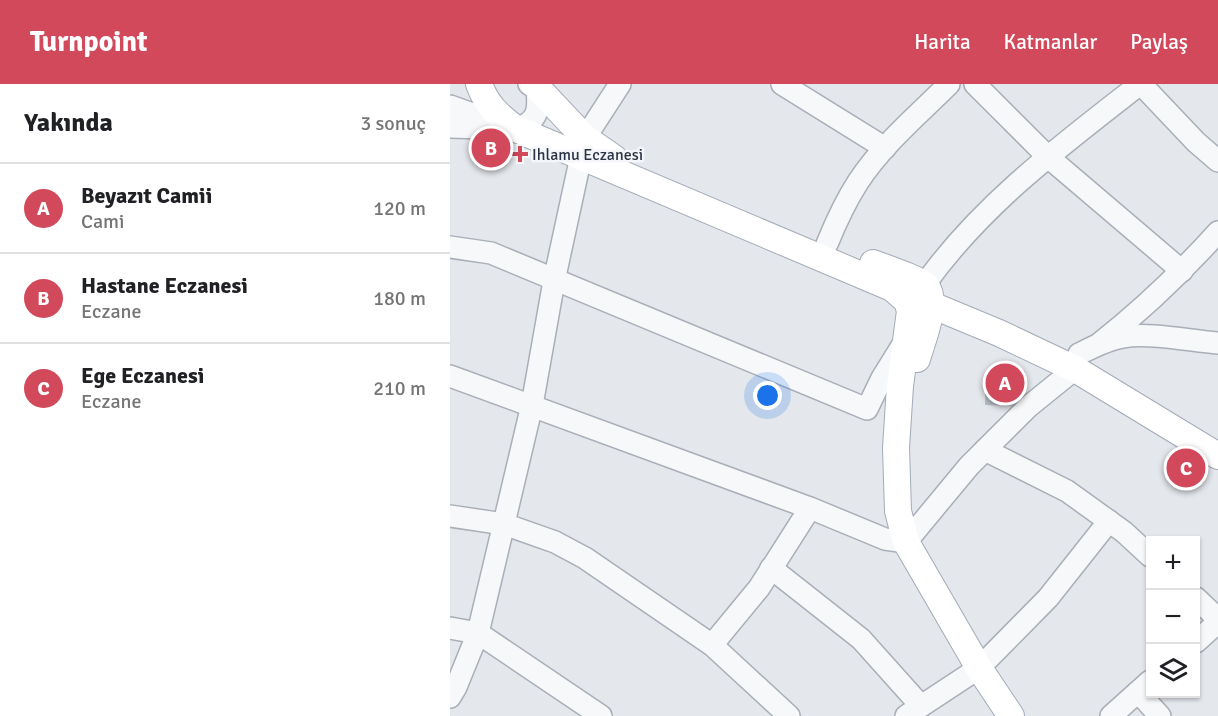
<!DOCTYPE html>
<html lang="tr">
<head>
<meta charset="utf-8">
<style>
  :root { --surface:#fff; --page:#f6f6f6; --text:#202124; --muted:#757577; --line:#e0e0e0; --accent:#d1495b }
  body { margin:0; font-family:Signika,sans-serif; background:var(--page); color:var(--text) }
  .controls { position:absolute; right:18px; bottom:18px; display:grid; overflow:hidden; border-radius:0px; box-shadow:0 2px 4px #0004 }
  .controls button { width:54px; height:54px; display:grid; place-items:center; padding:0; border:0; border-bottom:2px solid var(--line); background:var(--surface); color:var(--text); font:30px sans-serif }
  .you { position:absolute; left:318px; top:312px; width:21px; height:21px; margin:-15px; border:4px solid #fff; border-radius:50%; background:#1a73e8; box-shadow:0 0 0 9px #1a73e833 }
  .badge { display:grid; place-items:center; width:39px; height:39px; border-radius:50%; background:var(--accent); color:#fff; font-size:20px; font-weight:700 }
  .pin { position:absolute; translate:-50% -50%; border:3px solid #fff; box-shadow:0 2px 6px #0006 }
  .list { margin:0; padding:0; list-style:none }
  h2 { display:flex; justify-content:space-between; align-items:center; height:78px; margin:0; padding:0 24px; font-size:26px }
  h2 small { font-size:20px; font-weight:400; color:var(--muted) }
  .list li { display:grid; grid-template-columns:39px 1fr auto; gap:18px; align-items:center; box-sizing:border-box; height:90px; padding:0 24px; border-top:2px solid var(--line) }
  .list b { display:block; font-size:22px; white-space:nowrap }
  .list p { margin:0; font-size:20px; white-space:nowrap; color:var(--muted) }
  .list em { font-size:20px; font-style:normal; color:var(--muted) }
  .icon { flex:none; width:33px; height:33px; fill:none; stroke:currentColor; stroke-width:2; stroke-linecap:round; stroke-linejoin:round }
  .map { position:relative; flex:none; width:768px; height:632px; overflow:hidden }
  header { display:flex; align-items:center; gap:36px; box-sizing:border-box; height:84px; padding:0 30px; background:var(--accent); color:#fff }
  header strong { font-size:28px }
  nav { display:flex; gap:33px; margin-inline-start:auto; font-size:21px }
  main { display:flex }
  aside { flex:1; background:var(--surface) }
  .map>svg:first-child { display:block }
</style>
</head>
<body>
<header>
<strong>Turnpoint</strong>
<nav><a>Harita</a><a>Katmanlar</a><a>Paylaş</a></nav>
</header>
<main>
<aside>
<h2>Yakında<small>3 sonuç</small></h2>
<ul class="list">
<li><span class="badge">A</span><div><b>Beyazıt Camii</b><p>Cami</p></div><em>120 m</em></li>
<li><span class="badge">B</span><div><b>Hastane Eczanesi</b><p>Eczane</p></div><em>180 m</em></li>
<li><span class="badge">C</span><div><b>Ege Eczanesi</b><p>Eczane</p></div><em>210 m</em></li>
</ul>
</aside>
<div class="map">
<svg width="768" height="632" viewBox="0 0 768 632">
  <rect width="100%" height="100%" fill="#e4e7ec"/>
  <polygon fill="#bbc0ca" points="536,286 575,287 574,311 566,311 565,322 535,321"/>
  <g fill="none" stroke-linecap="round" stroke-linejoin="round">
    <defs>
      <g id="minor">
        <polyline points="332,0 435,64"/>
        <polyline points="525,0 597,72 732,187"/>
        <polyline points="691,0 746,58 768,77"/>
        <polyline points="0,22 42,37"/>
        <path d="M0 43 66 45C89 37 89 26 87 4L79 0"/>
        <path d="M377 160C386 138 395 118 408 98 432 61 468 31 499 0"/>
        <polyline points="0,163 41,169 417,325 432,294 455,257"/>
        <path d="M475 200C532 120 613 60 690 0"/>
        <path d="M649 260C692 226 731 189 768 148"/>
        <path d="M629 270C643 263 658 255 673 253 698 248 741 257 768 259"/>
        <polyline points="0,292 360,424 435,455 456,458 519,382 578,323 625,285"/>
        <polyline points="535,366 617,407 674,448 700,472"/>
        <polyline points="0,432 54,440 105,458 135,474 262,561 339,632"/>
        <polyline points="321,484 411,555 471,622"/>
        <polyline points="746,514 768,535"/>
        <polyline points="0,544 28,549 151,632"/>
        <polyline points="746,558 768,538"/>
        <polyline points="262,561 309,504 360,424"/>
        <polyline points="688,608 710,632"/>
        <polyline points="0,613 6,603 28,549 82,321 104,197 135,54 170,0"/>
        <polyline points="456,632 529,584 598,514 659,437"/>
        <polyline points="661,632 700,597"/>
      </g>
      <g id="major">
        <path d="M29 0C37 22 48 31 66 45L442 204 457 217 460 227 450 302 446 364 448 427 456 458 529 584 561 632"/>
        <polyline points="84,0 135,54 164,74"/>
        <path d="M423 179C433 183 470 195 476 202 489 218 472 257 467 275"/>
        <polyline points="467,215 549,249 625,285 768,372"/>
      </g>
    </defs>
    <use href="#minor" stroke="#a9aeb7" stroke-width="24"/>
    <use href="#major" stroke="#a3abb8" stroke-width="28"/>
    <use href="#minor" stroke="#f7f8fa" stroke-width="21"/>
    <use href="#major" stroke="#fff" stroke-width="26"/>
  </g>
  <path fill="#d1495b" stroke="#f4f6f9" stroke-width="2" d="M67 61h6v6h6v6h-6v6h-6v-6h-6v-6h6z"/>
  <g text-anchor="middle" stroke-width="5" stroke-linejoin="round" paint-order="stroke">
    <g font-size="16" fill="#2b3445" stroke="#f4f6f9" text-anchor="start">
      <text x="82" y="76">Ihlamu Eczanesi</text>
    </g>
  </g>
</svg>
<div class="controls">
<button>+</button>
<button>−</button>
<button><svg class="icon" aria-label="layers" viewBox="0 0 24 24"><path d="M12 4l9 5-9 5-9-5zM3 14l9 5 9-5"/></svg></button>
</div>
<div class="you"></div>
<div class="pin badge" style="left:555px;top:299px">A</div>
<div class="pin badge" style="left:41px;top:64px">B</div>
<div class="pin badge" style="left:736px;top:384px">C</div>
</div>
</main>
</body>
</html>
